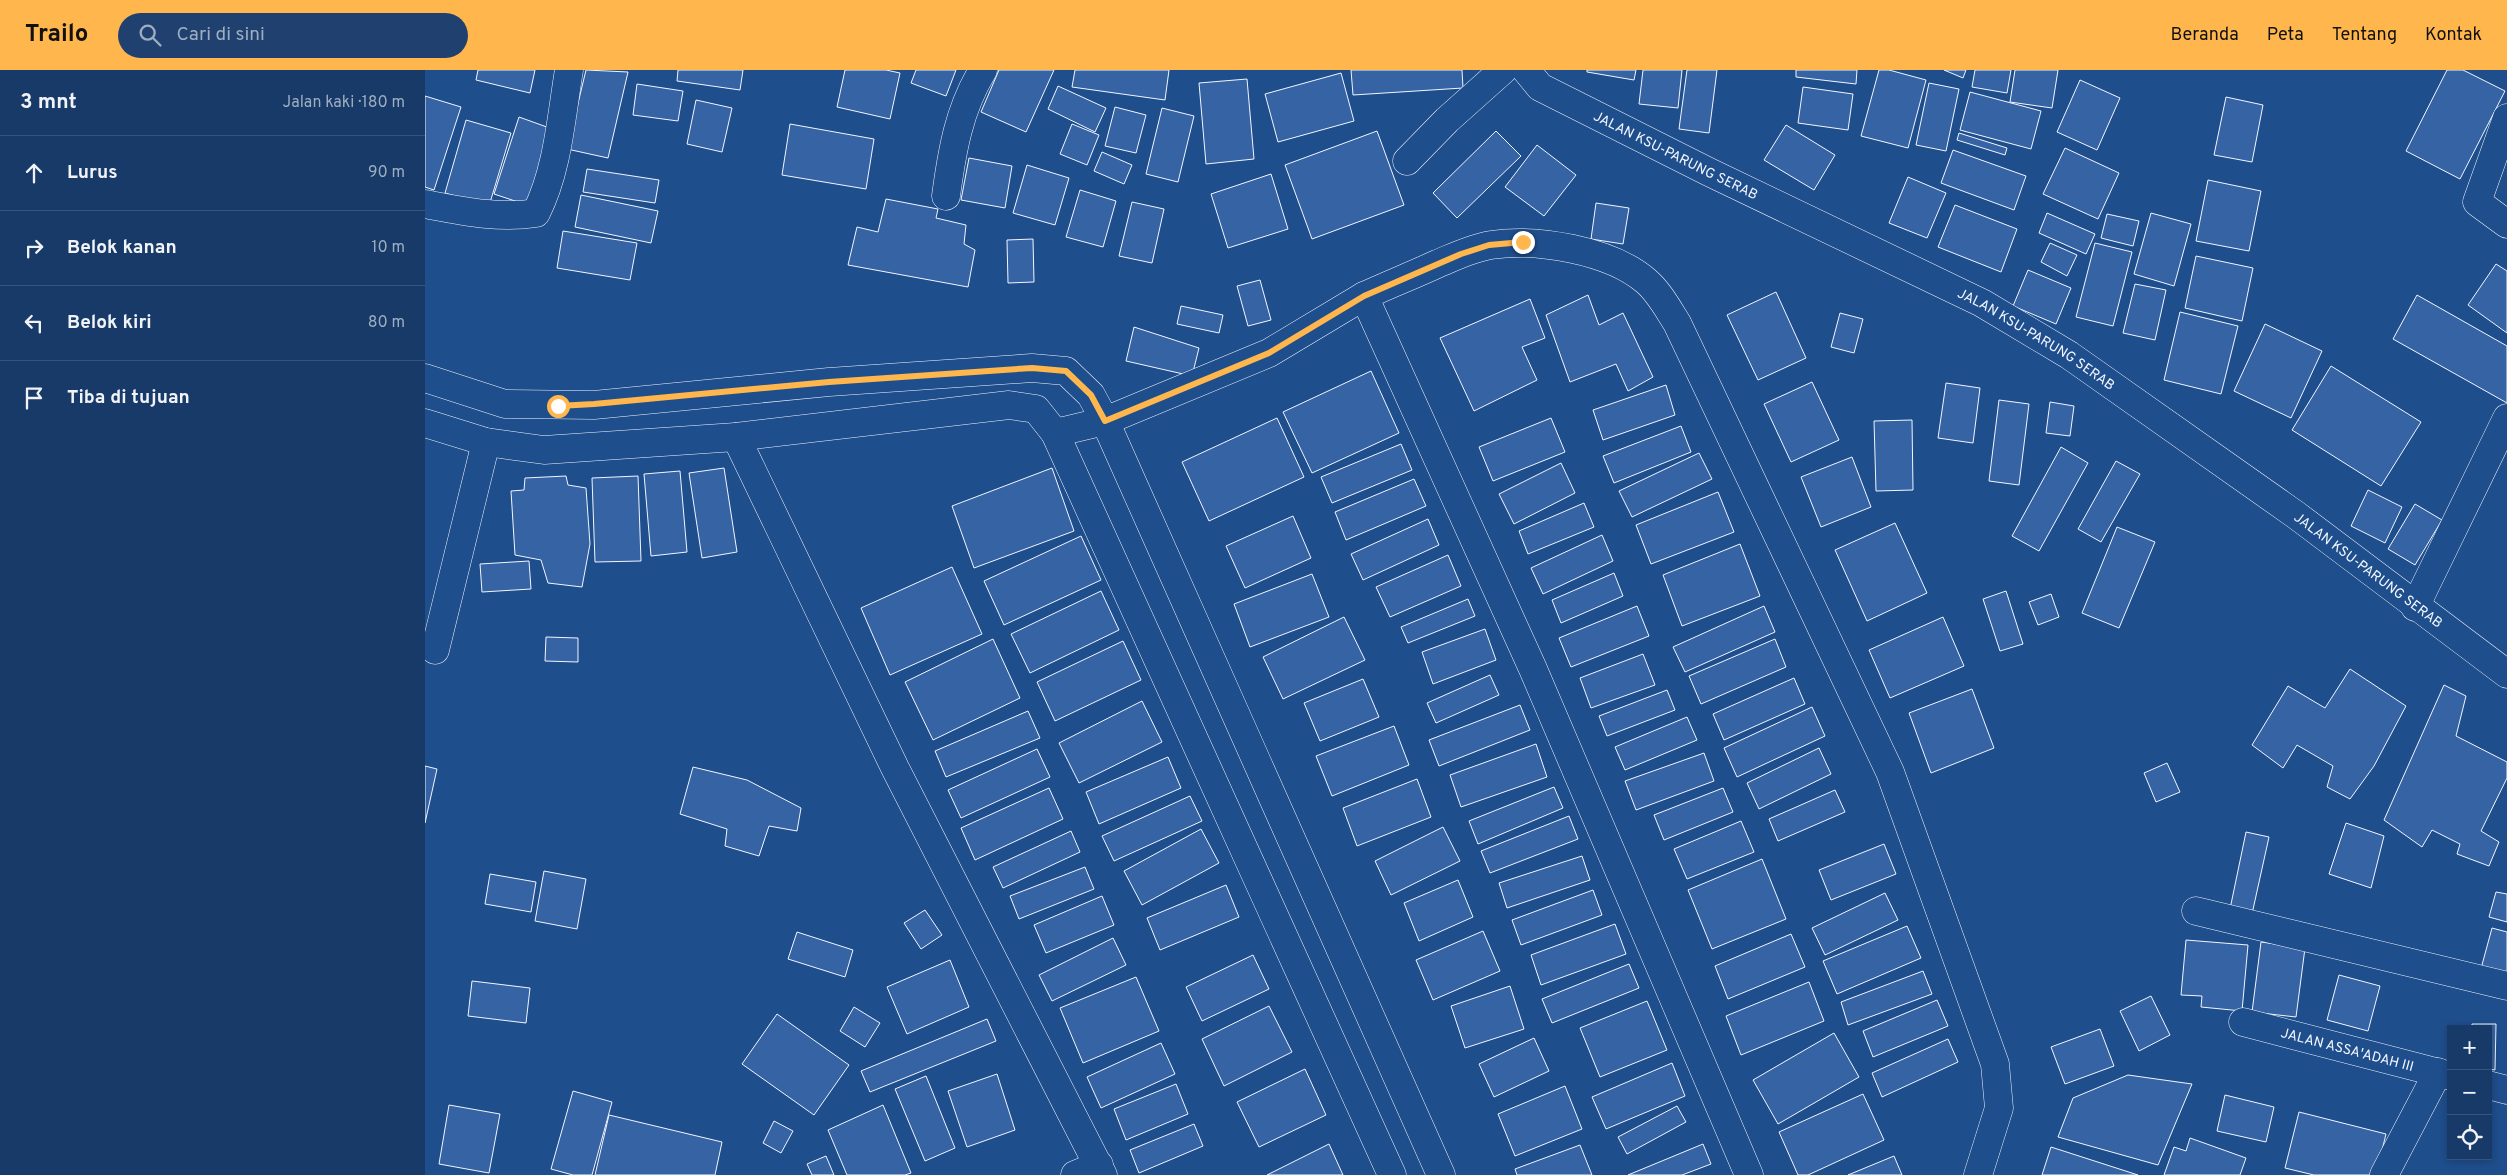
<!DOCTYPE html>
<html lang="id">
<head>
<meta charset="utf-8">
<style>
  :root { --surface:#173a69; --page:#20416f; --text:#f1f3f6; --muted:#9eadc0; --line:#36547d; --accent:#ffb74d }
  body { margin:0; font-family:Overpass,sans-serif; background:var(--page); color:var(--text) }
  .controls { position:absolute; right:15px; bottom:15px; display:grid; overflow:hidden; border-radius:0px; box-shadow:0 2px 8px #0003 }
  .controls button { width:45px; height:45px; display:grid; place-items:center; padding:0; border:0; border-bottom:1px solid var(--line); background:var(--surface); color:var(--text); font:25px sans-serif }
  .stop { position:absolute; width:15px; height:15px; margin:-11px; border:4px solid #ffb74d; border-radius:50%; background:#fff }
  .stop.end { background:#ffb74d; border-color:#fff; box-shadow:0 1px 5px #0008 }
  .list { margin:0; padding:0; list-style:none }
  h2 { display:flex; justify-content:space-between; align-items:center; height:65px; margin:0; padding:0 20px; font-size:21px }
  h2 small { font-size:16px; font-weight:400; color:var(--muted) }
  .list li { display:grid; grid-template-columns:32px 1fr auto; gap:15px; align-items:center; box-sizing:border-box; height:75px; padding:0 20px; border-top:1px solid var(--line) }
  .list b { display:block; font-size:19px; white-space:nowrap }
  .list em { font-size:16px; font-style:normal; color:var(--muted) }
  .icon { flex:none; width:28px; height:28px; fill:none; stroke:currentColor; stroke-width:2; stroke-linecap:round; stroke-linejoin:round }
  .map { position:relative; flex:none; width:2082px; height:1105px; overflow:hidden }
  header { display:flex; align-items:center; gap:30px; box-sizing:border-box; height:70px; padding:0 25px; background:var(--accent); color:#111 }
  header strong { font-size:24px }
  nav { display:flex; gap:28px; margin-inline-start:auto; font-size:18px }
  .search { width:350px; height:45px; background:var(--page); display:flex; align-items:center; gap:12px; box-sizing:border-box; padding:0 18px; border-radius:28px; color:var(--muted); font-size:19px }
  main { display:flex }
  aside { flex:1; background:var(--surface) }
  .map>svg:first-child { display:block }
</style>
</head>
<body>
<header>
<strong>Trailo</strong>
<div class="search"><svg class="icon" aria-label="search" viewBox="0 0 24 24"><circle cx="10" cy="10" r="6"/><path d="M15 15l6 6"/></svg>Cari di sini</div>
<nav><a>Beranda</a><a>Peta</a><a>Tentang</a><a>Kontak</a></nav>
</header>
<main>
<aside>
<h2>3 mnt<small>Jalan kaki · 180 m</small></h2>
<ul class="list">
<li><svg class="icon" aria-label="ahead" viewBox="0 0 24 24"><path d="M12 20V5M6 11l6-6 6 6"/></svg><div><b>Lurus</b></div><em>90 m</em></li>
<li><svg class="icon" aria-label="right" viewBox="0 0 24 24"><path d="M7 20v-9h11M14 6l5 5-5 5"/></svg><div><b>Belok kanan</b></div><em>10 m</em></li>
<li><svg class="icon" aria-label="left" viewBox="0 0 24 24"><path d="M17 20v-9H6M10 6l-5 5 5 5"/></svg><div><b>Belok kiri</b></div><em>80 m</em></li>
<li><svg class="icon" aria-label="arrive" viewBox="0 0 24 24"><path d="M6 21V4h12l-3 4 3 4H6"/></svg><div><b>Tiba di tujuan</b></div></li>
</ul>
</aside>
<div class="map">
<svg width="2082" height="1105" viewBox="0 0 2082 1105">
  <rect width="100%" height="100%" fill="#1f4e8c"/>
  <g fill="#3563a3" stroke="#f2f6ff">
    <polygon points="53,0 110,0 105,23 51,10"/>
    <polygon points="161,0 203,2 183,88 142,79"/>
    <polygon points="253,0 318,0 315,20 252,11"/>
    <polygon points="420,0 461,0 475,3 465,49 412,37"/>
    <polygon points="491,0 531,0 521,26 486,13"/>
    <polygon points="574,0 629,0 601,62 556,42"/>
    <polygon points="650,0 744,0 740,30 647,17"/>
    <polygon points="926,0 1037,0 1038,18 928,25"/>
    <polygon points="1162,0 1211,0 1209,10 1162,2"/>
    <polygon points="1218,0 1257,0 1253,38 1214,34"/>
    <polygon points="1262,0 1292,0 1284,63 1254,59"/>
    <polygon points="1371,0 1432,0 1431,14 1371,7"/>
    <polygon points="1454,0 1464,0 1501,10 1483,78 1436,66"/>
    <polygon points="1519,0 1541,0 1538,8"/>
    <polygon points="1550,0 1586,0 1582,23 1547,17"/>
    <polygon points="1590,0 1633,0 1627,38 1585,32"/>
    <polygon points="2022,0 2038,0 2080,21 2035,109 1981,81"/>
    <polygon points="916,3 929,51 853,72 840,24"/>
    <polygon points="822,9 829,89 781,94 774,13"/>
    <polygon points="1655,10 1695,28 1672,80 1632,62"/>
    <polygon points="1504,13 1534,19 1521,81 1491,75"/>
    <polygon points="212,14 258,21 253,51 208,45"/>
    <polygon points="633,16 681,38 670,62 623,39"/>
    <polygon points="1378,17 1428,24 1423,60 1373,53"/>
    <polygon points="1545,22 1616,41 1606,79 1535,60"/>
    <polygon points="0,26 36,37 9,120 0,117"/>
    <polygon points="1801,27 1838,35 1827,92 1789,85"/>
    <polygon points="271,30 307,38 297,82 262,74"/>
    <polygon points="690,37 721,45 711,83 680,76"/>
    <polygon points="737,38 769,46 753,112 721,104"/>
    <polygon points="94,47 133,61 108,137 69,124"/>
    <polygon points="41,50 86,63 64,136 20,123"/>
    <polygon points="365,54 449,69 441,119 357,105"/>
    <polygon points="647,54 674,65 662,95 635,84"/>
    <polygon points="1361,55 1410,85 1389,120 1339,90"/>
    <polygon points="952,61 979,135 887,169 860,95"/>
    <polygon points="1071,61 1096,86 1032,148 1008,123"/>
    <polygon points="1534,63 1582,78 1580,85 1532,70"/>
    <polygon points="1112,75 1151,105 1119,146 1080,117"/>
    <polygon points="1640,78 1694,103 1673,149 1618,124"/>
    <polygon points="1528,80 1601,106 1589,140 1516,113"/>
    <polygon points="677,82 707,95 699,114 669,101"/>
    <polygon points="544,88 587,96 580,138 536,130"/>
    <polygon points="602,95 644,108 630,155 588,143"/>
    <polygon points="162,99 234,110 230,133 158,122"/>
    <polygon points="846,104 863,159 803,178 786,124"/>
    <polygon points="1483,107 1521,123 1502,168 1464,153"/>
    <polygon points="1783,110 1836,121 1824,181 1771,171"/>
    <polygon points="655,120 691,131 678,177 641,167"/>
    <polygon points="156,125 233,141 226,173 150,157"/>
    <polygon points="461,129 513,139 511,148 541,155 539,174 550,180 543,217 423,195 432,157 453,162"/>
    <polygon points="707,132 739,139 727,193 694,186"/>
    <polygon points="1171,133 1204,138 1198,174 1166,169"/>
    <polygon points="1530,135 1592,159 1576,202 1513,177"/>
    <polygon points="1622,143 1670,164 1661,184 1614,163"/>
    <polygon points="1726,143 1766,154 1749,216 1709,204"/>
    <polygon points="1682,144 1714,151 1708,176 1676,168"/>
    <polygon points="138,161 212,173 205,210 132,198"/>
    <polygon points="608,169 609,212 583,213 582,170"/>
    <polygon points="1625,173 1652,185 1642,206 1616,192"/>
    <polygon points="1670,173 1707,182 1688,256 1651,247"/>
    <polygon points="1771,186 1828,198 1817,251 1760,238"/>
    <polygon points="2071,194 2082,201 2082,263 2043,235"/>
    <polygon points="1603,200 1646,218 1631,254 1588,236"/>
    <polygon points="835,210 846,250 823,256 812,216"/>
    <polygon points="1710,214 1741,220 1730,270 1698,263"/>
    <polygon points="1351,222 1381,288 1333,310 1302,245"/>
    <polygon points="1163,225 1174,255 1198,243 1228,307 1203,321 1191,294 1145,312 1121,245"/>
    <polygon points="1992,225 2082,276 2082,333 1968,269"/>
    <polygon points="1105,229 1120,268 1097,277 1112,310 1049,341 1015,268"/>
    <polygon points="756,236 798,245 794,263 752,254"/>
    <polygon points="1755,242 1813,256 1796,324 1739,310"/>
    <polygon points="1415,243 1438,249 1429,283 1406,277"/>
    <polygon points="1840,254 1897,281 1866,348 1809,321"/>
    <polygon points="709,257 774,278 767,306 701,291"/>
    <polygon points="1906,296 1996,352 1956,416 1867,360"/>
    <polygon points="946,301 974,363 887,403 858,342"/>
    <polygon points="1387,312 1414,370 1366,392 1339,334"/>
    <polygon points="1521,313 1555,318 1548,373 1513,368"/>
    <polygon points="1241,315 1250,345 1178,370 1168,340"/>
    <polygon points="1574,330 1604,334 1594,415 1564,411"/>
    <polygon points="1625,332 1649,336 1645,366 1621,363"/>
    <polygon points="852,348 879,407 784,451 757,392"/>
    <polygon points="1126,348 1140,382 1068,411 1054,377"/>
    <polygon points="1487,350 1488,420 1451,421 1449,351"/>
    <polygon points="1256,356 1266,382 1189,413 1178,386"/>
    <polygon points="976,374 987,400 907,433 896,407"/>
    <polygon points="1636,377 1663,393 1614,481 1587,466"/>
    <polygon points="1274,383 1287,409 1207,447 1194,421"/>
    <polygon points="1427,387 1446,437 1396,457 1376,407"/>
    <polygon points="1691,391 1715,404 1676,472 1653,459"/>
    <polygon points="1136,393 1150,423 1089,454 1074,424"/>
    <polygon points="299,398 312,482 277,488 264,403"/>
    <polygon points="627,398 649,461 549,498 527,436"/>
    <polygon points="255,401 262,482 226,486 219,404"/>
    <polygon points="141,406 143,415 161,418 165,474 157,517 123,513 116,490 90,485 86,421 99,420 100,408"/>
    <polygon points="213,406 216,491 170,492 167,408"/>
    <polygon points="989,409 1001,436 921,470 910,442"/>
    <polygon points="1943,420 1977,437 1960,473 1926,456"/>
    <polygon points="1293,422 1309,462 1226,494 1211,455"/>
    <polygon points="1159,433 1169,457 1103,484 1094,461"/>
    <polygon points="1990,434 2017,450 1990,495 1963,479"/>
    <polygon points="868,446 886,488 820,518 801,476"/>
    <polygon points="1003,449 1014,475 938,510 926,484"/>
    <polygon points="1470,453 1502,523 1442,551 1410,480"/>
    <polygon points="1692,457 1730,472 1694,558 1657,543"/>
    <polygon points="1177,465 1188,491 1118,524 1106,498"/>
    <polygon points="656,466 676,510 579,555 559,511"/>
    <polygon points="1315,474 1335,526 1257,556 1238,505"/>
    <polygon points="1023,485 1036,516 965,547 951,517"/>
    <polygon points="104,491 106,519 57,522 55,494"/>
    <polygon points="527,497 557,564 465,605 436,538"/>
    <polygon points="1189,503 1198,526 1136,553 1127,530"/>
    <polygon points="887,504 904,547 825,577 809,534"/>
    <polygon points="676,521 694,560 605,603 586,564"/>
    <polygon points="1581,521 1598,574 1575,581 1558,529"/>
    <polygon points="1626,524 1634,547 1613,555 1604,532"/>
    <polygon points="1043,529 1050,546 983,573 976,557"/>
    <polygon points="1212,536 1224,566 1146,597 1134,568"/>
    <polygon points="1339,536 1350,562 1260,602 1248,577"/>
    <polygon points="919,547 940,590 858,629 838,587"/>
    <polygon points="1518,547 1539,596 1465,628 1444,580"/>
    <polygon points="1060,559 1071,590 1008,614 997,582"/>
    <polygon points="121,567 153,568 153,592 120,591"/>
    <polygon points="568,569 595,628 508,670 480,612"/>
    <polygon points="1350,569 1361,597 1276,634 1264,606"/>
    <polygon points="698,571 716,610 630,651 612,612"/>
    <polygon points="1218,584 1230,615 1166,638 1155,608"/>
    <polygon points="1925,599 1981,636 1949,696 1925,729 1902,717 1908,696 1872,675 1858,698 1827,675 1863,616 1900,638"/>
    <polygon points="1065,605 1074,625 1011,653 1002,633"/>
    <polygon points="1369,608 1380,634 1299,670 1288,644"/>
    <polygon points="938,609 954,647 895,671 879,633"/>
    <polygon points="2019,615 2041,626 2031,666 2082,692 2082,708 2056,761 2074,772 2064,796 2032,784 2035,774 2007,760 1997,777 1959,750"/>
    <polygon points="1547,619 1569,678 1506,703 1484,643"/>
    <polygon points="1242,620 1250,640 1182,666 1174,646"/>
    <polygon points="717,631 737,672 654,713 634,673"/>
    <polygon points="1095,635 1105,660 1014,696 1004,670"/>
    <polygon points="1387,637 1400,666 1312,707 1299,678"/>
    <polygon points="603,641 615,668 521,707 510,681"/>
    <polygon points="1262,647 1272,670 1200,700 1190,677"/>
    <polygon points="969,656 984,695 907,726 891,686"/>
    <polygon points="1111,674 1122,707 1036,737 1025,705"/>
    <polygon points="1394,678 1406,704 1334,739 1322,713"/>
    <polygon points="612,679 625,707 536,748 523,720"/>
    <polygon points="1279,683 1289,711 1211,740 1200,711"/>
    <polygon points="743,687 756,718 674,754 661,722"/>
    <polygon points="1742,693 1755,722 1731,732 1719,703"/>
    <polygon points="0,696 12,699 0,753"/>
    <polygon points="268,697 322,710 376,738 372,761 344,756 334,786 300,776 302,759 255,744"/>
    <polygon points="992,709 1006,747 932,776 918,738"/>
    <polygon points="1129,717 1138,738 1053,774 1044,751"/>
    <polygon points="624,718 638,749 550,790 536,758"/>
    <polygon points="1298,718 1308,742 1239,770 1229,745"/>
    <polygon points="1410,720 1420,742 1353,771 1344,749"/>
    <polygon points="765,726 777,751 689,791 677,766"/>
    <polygon points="1144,746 1153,769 1065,803 1056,781"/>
    <polygon points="1316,751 1329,782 1262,809 1249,779"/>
    <polygon points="1921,753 1959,766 1946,818 1904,804"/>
    <polygon points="1018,757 1035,791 966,825 950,791"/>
    <polygon points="776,759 794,793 717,835 699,801"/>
    <polygon points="646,761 655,782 578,818 568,797"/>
    <polygon points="1821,762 1844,767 1827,844 1805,839"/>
    <polygon points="1459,774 1471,804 1406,830 1394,800"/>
    <polygon points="1157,786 1165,810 1082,838 1074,813"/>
    <polygon points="1337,789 1361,849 1287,879 1263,820"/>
    <polygon points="660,797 669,819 594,849 585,826"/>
    <polygon points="119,801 161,809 152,859 110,851"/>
    <polygon points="65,804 111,812 106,842 60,834"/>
    <polygon points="1033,810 1048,847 994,871 979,833"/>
    <polygon points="801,815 814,847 735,880 722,848"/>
    <polygon points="1168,820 1177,845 1096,875 1087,850"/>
    <polygon points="2071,822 2082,824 2082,852 2064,847"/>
    <polygon points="1460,823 1473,850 1400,885 1387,858"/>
    <polygon points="677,826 689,855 621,883 609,855"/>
    <polygon points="500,840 517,865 496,879 479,853"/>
    <polygon points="1190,854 1201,884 1116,915 1106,885"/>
    <polygon points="1482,856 1496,888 1412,924 1398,891"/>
    <polygon points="2067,858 2082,862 2082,913 2054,906"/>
    <polygon points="1058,861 1075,901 1008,930 991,890"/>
    <polygon points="372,862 428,880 420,907 363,889"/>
    <polygon points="1366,864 1380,897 1303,929 1290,896"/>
    <polygon points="688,868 701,895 627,931 614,905"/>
    <polygon points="1761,870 1823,875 1817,941 1776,937 1777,926 1756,925"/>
    <polygon points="1836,872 1880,878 1871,947 1827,942"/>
    <polygon points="828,885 844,919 777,951 761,917"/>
    <polygon points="525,890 544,937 482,964 462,917"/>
    <polygon points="1204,894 1214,918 1127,953 1117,929"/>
    <polygon points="1498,901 1507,924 1423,955 1416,932"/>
    <polygon points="1914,905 1955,916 1943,961 1902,950"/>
    <polygon points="711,907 734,961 658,993 635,938"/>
    <polygon points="47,911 105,918 101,953 43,946"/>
    <polygon points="1384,912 1399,951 1316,985 1301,946"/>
    <polygon points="1085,916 1099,959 1040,978 1026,936"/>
    <polygon points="1726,926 1745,965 1714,981 1695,941"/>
    <polygon points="1512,930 1523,956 1448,987 1438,961"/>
    <polygon points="1222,931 1242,980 1175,1007 1155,958"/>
    <polygon points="844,936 867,982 799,1016 777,969"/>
    <polygon points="429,937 455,953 440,977 415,961"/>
    <polygon points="352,944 424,995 389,1045 317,994"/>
    <polygon points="562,949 571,971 445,1022 436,1001"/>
    <polygon points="2047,954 2071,954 2070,1000 2063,999 2063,959 2047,959"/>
    <polygon points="1675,959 1689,996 1640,1014 1626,977"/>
    <polygon points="1409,963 1434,1007 1353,1054 1328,1010"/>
    <polygon points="1109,968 1124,1001 1069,1027 1054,994"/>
    <polygon points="1523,969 1533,992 1457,1027 1447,1003"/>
    <polygon points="736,973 750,1004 676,1038 662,1007"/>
    <polygon points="1247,993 1260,1026 1181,1059 1167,1027"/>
    <polygon points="880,999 901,1045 834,1077 812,1032"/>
    <polygon points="572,1004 590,1060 542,1077 523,1021"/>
    <polygon points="1703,1005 1767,1014 1733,1095 1633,1067 1648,1028"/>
    <polygon points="501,1006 530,1078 500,1091 470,1019"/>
    <polygon points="751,1014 763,1044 701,1070 689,1039"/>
    <polygon points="1140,1016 1157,1059 1090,1086 1073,1044"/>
    <polygon points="148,1021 187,1032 167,1105 148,1105 126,1099"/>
    <polygon points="1438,1024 1459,1070 1383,1105 1373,1105 1354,1062"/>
    <polygon points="1800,1025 1849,1037 1841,1072 1792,1061"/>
    <polygon points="24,1035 75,1044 64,1103 14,1094"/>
    <polygon points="458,1035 486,1103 480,1105 422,1105 403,1060"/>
    <polygon points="1252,1036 1261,1052 1202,1084 1193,1067"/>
    <polygon points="1874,1042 1961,1064 1951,1105 1889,1105 1860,1098"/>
    <polygon points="184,1045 297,1072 290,1105 170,1105"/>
    <polygon points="349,1051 368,1061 356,1083 338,1073"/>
    <polygon points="769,1054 778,1076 714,1103 705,1080"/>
    <polygon points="1765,1068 1821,1088 1815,1105 1739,1105 1749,1077 1761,1081"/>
    <polygon points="904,1074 918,1105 842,1105"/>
    <polygon points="1278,1074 1286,1094 1257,1105 1203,1105"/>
    <polygon points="1155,1075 1167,1105 1092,1105 1090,1099"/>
    <polygon points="1626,1077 1713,1105 1617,1105"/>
    <polygon points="401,1086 409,1105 387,1105 382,1094"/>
    <polygon points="1469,1086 1477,1105 1423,1105"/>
  </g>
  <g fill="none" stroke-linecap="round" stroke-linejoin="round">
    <defs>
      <g id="minor">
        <polyline points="2082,48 2052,132 2082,154"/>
        <polyline points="982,91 1022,50 1078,0"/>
        <path d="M521 126C527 81 534 39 558 0"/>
        <path d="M0 134C37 141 74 149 111 143 133 99 136 48 144 0"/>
        <path d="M939 226C963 215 988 205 1012 194 1029 187 1047 178 1066 175 1111 168 1185 180 1221 211 1234 222 1243 239 1252 253L1465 702 1570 994 1574 1038 1553 1105"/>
        <polyline points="0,308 80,334 169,335 404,312 607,298 641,301 666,325 680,351 1016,1105"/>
        <polyline points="0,353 61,372 119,380 311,367 584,335 611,339 630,363 967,1105"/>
        <polyline points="630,363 680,351 844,283 939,226 1108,599 1324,1105"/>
        <polyline points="311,367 470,698 678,1105"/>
        <polyline points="1990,537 2082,348"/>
        <polyline points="10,580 61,372"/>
        <polyline points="1771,841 2082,916"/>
        <path id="s1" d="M1818 952 2026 1006"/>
        <polyline points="2063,1015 2082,1020"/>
        <polyline points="650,1105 674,1095"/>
        <polyline points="1959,1105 2013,1002"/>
      </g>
      <g id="tertiary">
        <path id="s2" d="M1101 0 1115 17 1284 102 1557 233 1644 285 1871 445 2082 604"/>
      </g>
    </defs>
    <use href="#minor" stroke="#f2f6ff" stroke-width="29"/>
    <use href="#tertiary" stroke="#f2f6ff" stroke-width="29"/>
    <use href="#minor" stroke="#1f4e8c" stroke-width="28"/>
    <use href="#tertiary" stroke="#1f4e8c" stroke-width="28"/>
  </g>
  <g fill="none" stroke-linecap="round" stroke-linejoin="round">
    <polyline stroke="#ffb74d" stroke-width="6" points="133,336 169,334 404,312 607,298 641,301 666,325 680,351 844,283 939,226 1036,184 1064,175 1098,172"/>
  </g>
  <g text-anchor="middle" stroke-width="4" stroke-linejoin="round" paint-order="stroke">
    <g font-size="14" fill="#f2f6ff" stroke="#1f4e8c">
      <text dy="5" stroke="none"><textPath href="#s2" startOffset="174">JALAN KSU-PARUNG SERAB</textPath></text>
      <text dy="5" stroke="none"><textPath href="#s2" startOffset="579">JALAN KSU-PARUNG SERAB</textPath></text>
      <text dy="5" stroke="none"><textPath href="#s2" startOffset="984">JALAN KSU-PARUNG SERAB</textPath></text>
      <text dy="5" stroke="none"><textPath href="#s1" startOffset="108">JALAN ASSA'ADAH III</textPath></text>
    </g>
  </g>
</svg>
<div class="controls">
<button>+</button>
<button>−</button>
<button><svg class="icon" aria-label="locate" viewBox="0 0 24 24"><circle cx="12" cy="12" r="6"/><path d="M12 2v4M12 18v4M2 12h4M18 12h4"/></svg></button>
</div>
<div class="stop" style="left:133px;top:336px"></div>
<div class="stop end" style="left:1098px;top:172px"></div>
</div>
</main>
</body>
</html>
